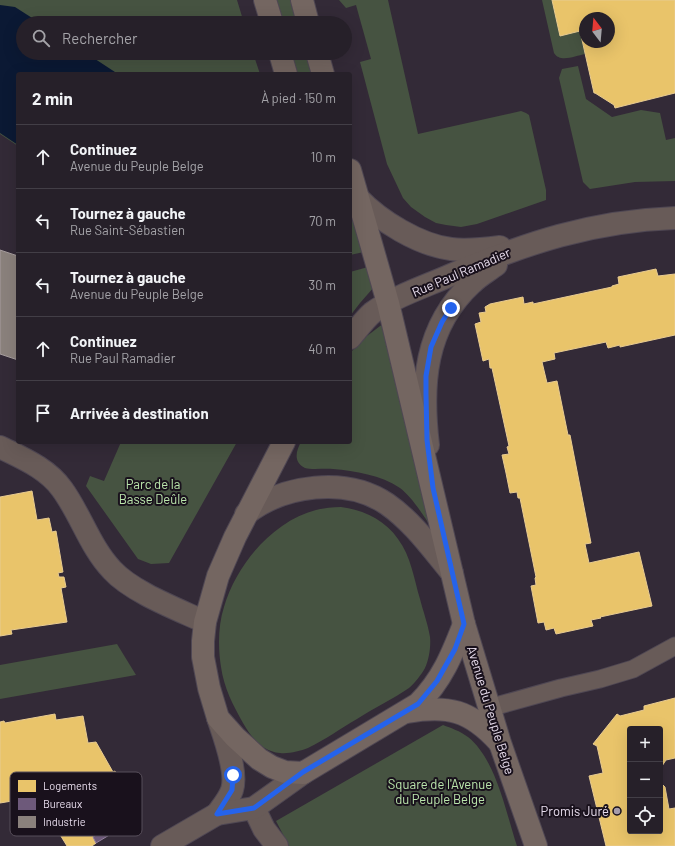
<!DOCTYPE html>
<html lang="fr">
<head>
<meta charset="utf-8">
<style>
  :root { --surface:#262029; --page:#322d35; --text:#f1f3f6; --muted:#a4a3a8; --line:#423e46 }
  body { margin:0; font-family:Barlow,sans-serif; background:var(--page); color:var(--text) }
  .controls { position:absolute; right:12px; bottom:12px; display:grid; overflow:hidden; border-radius:4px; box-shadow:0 4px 16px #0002 }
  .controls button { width:36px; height:36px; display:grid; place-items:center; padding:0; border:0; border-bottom:1px solid var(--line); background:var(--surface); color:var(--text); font:20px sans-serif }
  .compass { position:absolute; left:579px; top:12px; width:36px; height:36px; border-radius:50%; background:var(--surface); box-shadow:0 4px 16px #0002; rotate:344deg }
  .stop { position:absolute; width:12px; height:12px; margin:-9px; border:3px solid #2563eb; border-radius:50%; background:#fff }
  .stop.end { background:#2563eb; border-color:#fff; box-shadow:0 1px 4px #0008 }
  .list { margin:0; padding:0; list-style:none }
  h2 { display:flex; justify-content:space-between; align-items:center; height:52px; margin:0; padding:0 16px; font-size:17px }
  h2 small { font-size:13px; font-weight:400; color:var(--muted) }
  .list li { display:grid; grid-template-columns:26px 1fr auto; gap:12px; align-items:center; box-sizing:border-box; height:64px; padding:0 16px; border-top:1px solid var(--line) }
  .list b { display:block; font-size:15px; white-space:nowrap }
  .list p { margin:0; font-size:13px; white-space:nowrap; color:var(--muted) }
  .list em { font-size:13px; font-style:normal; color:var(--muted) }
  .icon { flex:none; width:22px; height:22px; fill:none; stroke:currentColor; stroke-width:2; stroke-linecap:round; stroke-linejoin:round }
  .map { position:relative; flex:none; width:675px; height:846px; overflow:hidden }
  .search { position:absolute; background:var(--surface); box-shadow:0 4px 16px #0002; left:16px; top:16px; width:336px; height:44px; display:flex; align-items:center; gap:10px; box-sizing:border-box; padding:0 14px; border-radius:22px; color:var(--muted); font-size:15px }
  .panel { position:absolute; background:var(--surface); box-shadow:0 4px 16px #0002; left:16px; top:72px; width:336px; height:372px; border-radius:4px }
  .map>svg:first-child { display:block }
</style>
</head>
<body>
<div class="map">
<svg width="675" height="846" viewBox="0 0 675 846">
  <rect width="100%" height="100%" fill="#332a37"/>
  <g fill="#465341">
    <polygon points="0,0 237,0 244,23 23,23 23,53 253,53 260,74 18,74 18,146 0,134"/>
    <polygon points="274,0 295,0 301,23 280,23"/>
    <polygon points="339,0 388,0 418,134 521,111 526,113 529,115 546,190 546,200 477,224 461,227 446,225 436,223 425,217 411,207 403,198 387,164 360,62 371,59 356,5 346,8"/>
    <path d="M542 0H552L560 35 580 31 585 54C575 56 560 63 554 53Z"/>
    <polygon points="289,53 309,53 315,74 294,74"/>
    <polygon points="578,66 586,99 612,117 641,110 660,113 666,140 675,138 675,181 635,182 590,189 583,182 559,78 562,69"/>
    <polygon points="350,201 364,252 350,255"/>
    <polygon points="368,267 374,287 360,303 350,316 350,272"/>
    <path d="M384 323 432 529C424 516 412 497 400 488 381 475 355 471 333 469 325 468 312 470 305 468 293 462 296 451 301 442H350V353L367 336Z"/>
    <polygon points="121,442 237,442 169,563 151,564 138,559 86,486 90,476 104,481"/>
    <path d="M341 507C364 510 385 520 398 539 411 556 414 579 420 599 423 611 428 624 430 637 431 646 429 660 425 668 421 675 415 683 409 688 393 699 374 708 357 719 341 728 325 740 308 748 300 751 289 754 280 753 261 751 252 738 243 723 233 705 224 688 221 667 218 648 218 625 224 607 236 565 273 521 316 510 324 508 333 507 341 507Z"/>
    <polygon points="117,644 136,675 0,699 0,665"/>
    <path d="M443 725C451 728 460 731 468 737 496 759 506 813 517 846H289L276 821Z"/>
  </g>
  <polygon fill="#0b1934" points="0,5 15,7 40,23 23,23 23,53 86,53 118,74 18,74 18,145 0,133"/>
  <g fill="#e9c46a" stroke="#e8cb91" fill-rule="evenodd">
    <path d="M552 0H675V93L615 108 614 105 595 93H594L580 31 560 36ZM585 18H609V42H585Z"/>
    <polygon points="656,269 658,276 675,274 675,335 620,347 620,345 608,348 606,342 554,353 555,359 542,362 547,383 557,381 568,435 570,435 591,543 585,544 589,563 639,552 652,606 600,617 601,618 591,620 593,626 556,634 554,628 546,630 544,622 538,623 531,586 536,585 535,578 536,577 520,498 518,498 517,492 510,493 506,473 502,455 509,454 507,447 509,446 492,368 490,368 489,359 483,361 475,324 481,322 479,313 486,312 485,307 490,304 523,297 524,304 533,302 533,304 612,287 612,286 619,284 618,277"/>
    <polygon points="32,491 37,520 49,518 52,532 56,531 63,572 58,573 59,577 64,577 66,587 61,588 67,622 11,630 12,634 0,636 0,497"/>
    <polygon points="675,698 675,758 666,760 660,769 660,729 630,729 630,831 660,831 660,779 662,784 665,787 669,809 675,808 675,846 606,846 589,776 603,773 597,746 593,744 617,714 620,716 644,710 644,706"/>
    <polygon points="55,714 56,720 83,716 88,743 96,742 113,772 115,771 140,818 116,831 113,825 93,837 96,843 92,846 67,846 59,833 58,834 36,793 17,796 18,800 0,803 0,722 4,721 5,723"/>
  </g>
  <polygon fill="#6d597a" stroke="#92809c" points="113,825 116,831 96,843 93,837"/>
  <polygon fill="#8a817c" stroke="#a69c9e" points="0,250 18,256 18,360 0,354"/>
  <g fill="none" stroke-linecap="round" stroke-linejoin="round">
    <defs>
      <polyline id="lane" points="489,708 561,688 600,679 633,669 675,646"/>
      <g id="street">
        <path d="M358 198C380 221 419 245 451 249 468 251 484 249 500 247"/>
        <path d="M350 338C357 330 364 320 372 313 395 296 424 287 451 275 526 243 592 221 675 218"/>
        <path d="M428 445C421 385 424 327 472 283 479 276 488 271 496 265"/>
        <path d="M0 447C22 458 47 468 62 489 81 515 90 547 112 570 132 592 177 609 205 622"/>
        <path d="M246 514C283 485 346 476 387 504 413 522 432 549 452 573"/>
        <polyline points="254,808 264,829 277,846"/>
        <path d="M217 814C222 807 229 799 232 790 238 772 224 736 218 718"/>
        <polyline points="162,846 217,814 254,808 303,773"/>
      </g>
      <g id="secondary">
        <polyline points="265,0 272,23"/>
        <polyline points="302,0 308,23"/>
        <polyline points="280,53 286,74"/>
        <polyline points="317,53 323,74"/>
        <polyline points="350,170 388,303 464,624 500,743 536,846"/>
        <path d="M284 442 235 537 218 576 205 622 203 641V657L209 688 218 718 235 737 259 759 272 767 285 772 303 773 418 704C442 680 452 655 464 624"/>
        <path d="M407 712C448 705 470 710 499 742"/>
      </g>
    </defs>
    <use href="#lane" stroke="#4f4753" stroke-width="19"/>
    <use href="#street" stroke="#4f4753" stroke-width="24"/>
    <use href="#secondary" stroke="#4f4753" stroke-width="24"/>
    <use href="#lane" stroke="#685b58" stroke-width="17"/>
    <use href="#street" stroke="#685b58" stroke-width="22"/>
    <use href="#secondary" stroke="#746661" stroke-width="22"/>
  </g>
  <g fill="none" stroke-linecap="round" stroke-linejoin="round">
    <polyline stroke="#2563eb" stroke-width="5" points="233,775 232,790 217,814 254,808 303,772 418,704 437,681 455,649 464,624 433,488 427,440 426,394 426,376 431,347 442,322 451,308"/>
  </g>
  <circle fill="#a89ead" stroke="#19111c" stroke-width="1.5" cx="617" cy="811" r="4"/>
  <g text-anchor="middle" stroke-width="4" stroke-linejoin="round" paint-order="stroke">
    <g font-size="13" fill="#e7dcec" stroke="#19111c">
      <text transform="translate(461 272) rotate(-23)" y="5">Rue Paul Ramadier</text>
      <text transform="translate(491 710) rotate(73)" y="5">Avenue du Peuple Belge</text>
    </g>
    <g font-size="13" fill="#bbe6ac" stroke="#19111c">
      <text x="153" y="489">Parc de la<tspan x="153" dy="15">Basse Deûle</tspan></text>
      <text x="440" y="789">Square de l'Avenue<tspan x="440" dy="15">du Peuple Belge</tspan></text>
    </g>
    <g font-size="13" fill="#e7dcec" stroke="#19111c" text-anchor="end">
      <text x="609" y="816">Promis Juré</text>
    </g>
  </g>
  <rect x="10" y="772" width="132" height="64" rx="6" fill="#19111c" stroke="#574e5a" stroke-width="1"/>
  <rect x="18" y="780" width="18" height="12" fill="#e9c46a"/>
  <rect x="18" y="798" width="18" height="12" fill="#6d597a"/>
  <rect x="18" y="816" width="18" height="12" fill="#8a817c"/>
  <g font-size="11" fill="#e7dcec">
    <text x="43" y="790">Logements</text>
    <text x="43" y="808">Bureaux</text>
    <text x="43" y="826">Industrie</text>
  </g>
</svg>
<div class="controls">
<button>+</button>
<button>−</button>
<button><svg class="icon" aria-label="locate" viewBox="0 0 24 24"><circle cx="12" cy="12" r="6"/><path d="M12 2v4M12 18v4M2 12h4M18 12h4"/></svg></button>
</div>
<svg class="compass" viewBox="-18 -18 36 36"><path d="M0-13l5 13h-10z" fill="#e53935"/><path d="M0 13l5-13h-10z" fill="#a4a3a8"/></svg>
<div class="stop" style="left:233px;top:775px"></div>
<div class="stop end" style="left:451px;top:308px"></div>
<div class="search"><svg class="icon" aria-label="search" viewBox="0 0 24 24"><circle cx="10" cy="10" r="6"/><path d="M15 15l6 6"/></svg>Rechercher</div>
<section class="panel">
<h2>2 min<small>À pied · 150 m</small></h2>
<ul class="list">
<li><svg class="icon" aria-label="ahead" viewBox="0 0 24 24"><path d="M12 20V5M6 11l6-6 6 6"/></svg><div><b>Continuez</b><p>Avenue du Peuple Belge</p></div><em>10 m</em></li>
<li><svg class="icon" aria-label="left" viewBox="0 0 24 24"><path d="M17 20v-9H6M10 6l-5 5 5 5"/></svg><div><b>Tournez à gauche</b><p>Rue Saint-Sébastien</p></div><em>70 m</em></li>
<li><svg class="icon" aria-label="left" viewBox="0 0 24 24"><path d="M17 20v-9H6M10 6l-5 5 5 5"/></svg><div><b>Tournez à gauche</b><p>Avenue du Peuple Belge</p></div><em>30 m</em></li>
<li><svg class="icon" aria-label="ahead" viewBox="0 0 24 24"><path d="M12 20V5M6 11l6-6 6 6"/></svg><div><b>Continuez</b><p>Rue Paul Ramadier</p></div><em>40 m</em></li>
<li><svg class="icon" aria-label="arrive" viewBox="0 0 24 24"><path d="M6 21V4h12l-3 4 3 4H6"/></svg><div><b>Arrivée à destination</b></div></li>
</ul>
</section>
</div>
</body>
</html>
